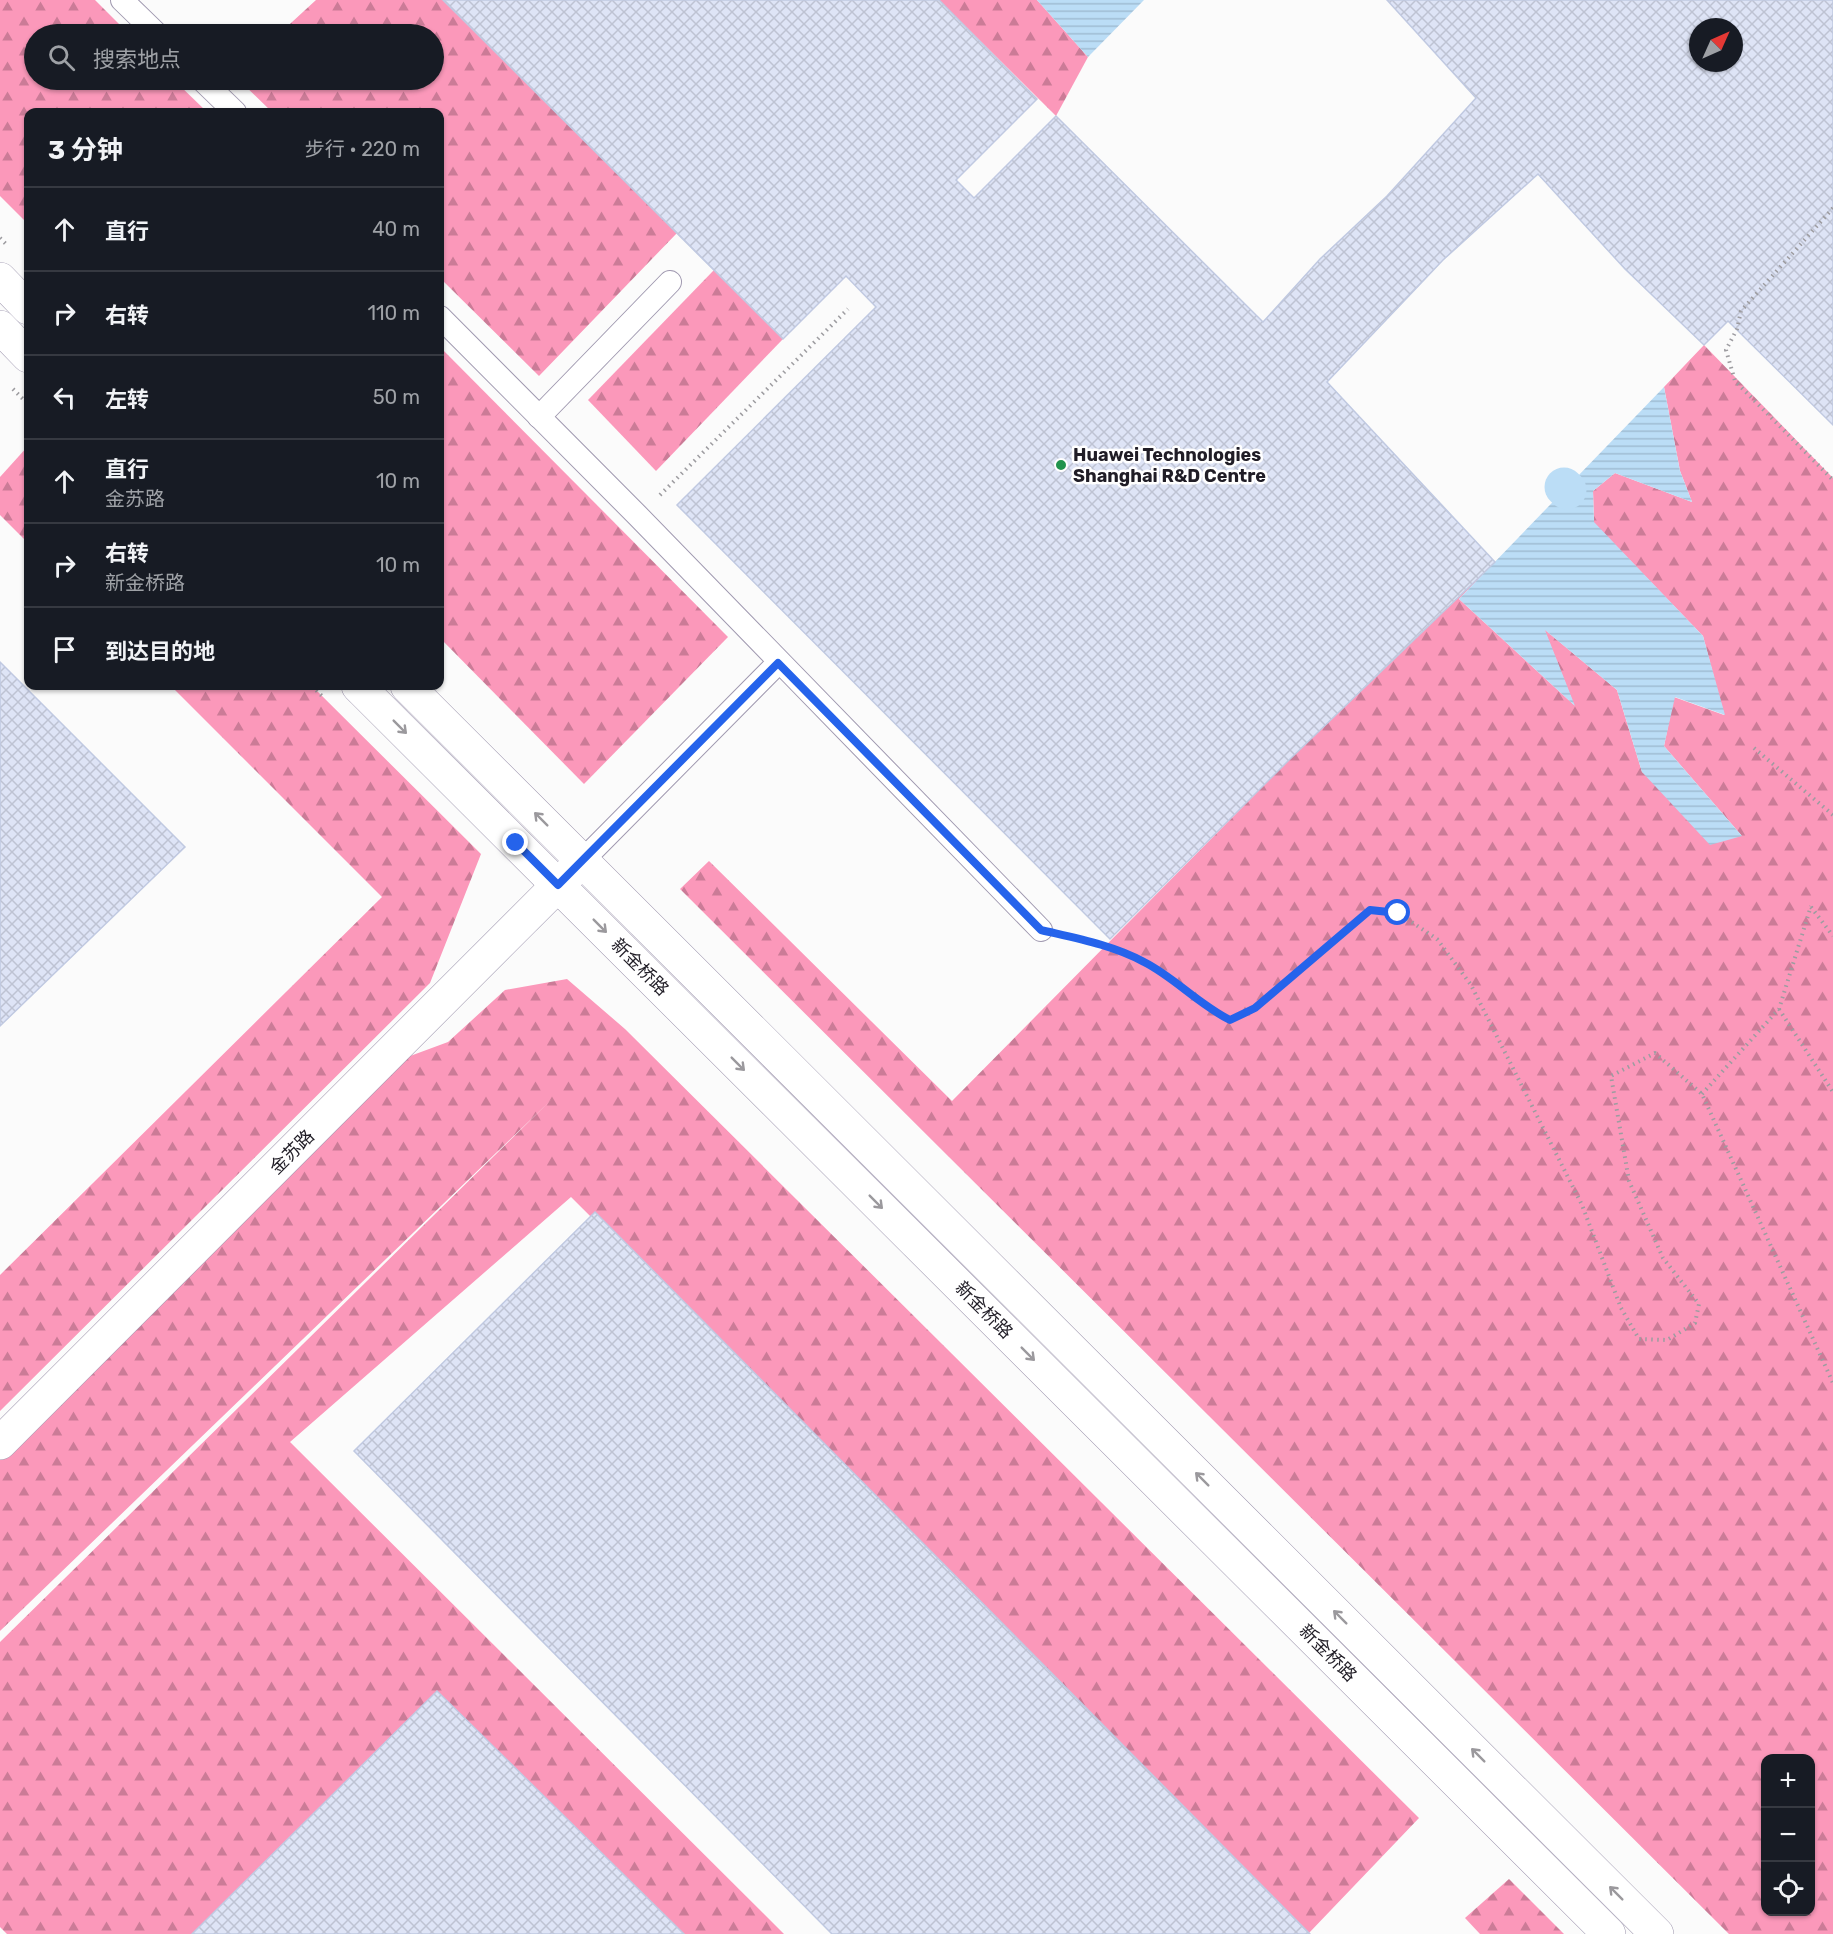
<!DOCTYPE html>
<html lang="zh">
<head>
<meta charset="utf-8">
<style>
  :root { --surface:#171b24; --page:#242831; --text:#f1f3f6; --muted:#9ea1a6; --line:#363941 }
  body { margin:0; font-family:Rubik,"Noto Sans SC",sans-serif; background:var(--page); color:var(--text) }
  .controls { position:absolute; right:18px; bottom:18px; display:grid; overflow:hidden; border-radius:12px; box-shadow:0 2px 4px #0004 }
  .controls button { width:54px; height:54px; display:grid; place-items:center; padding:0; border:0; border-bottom:2px solid var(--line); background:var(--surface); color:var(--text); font:30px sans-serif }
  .compass { position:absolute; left:1689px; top:18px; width:54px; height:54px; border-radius:50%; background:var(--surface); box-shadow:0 2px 4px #0004; rotate:45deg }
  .stop { position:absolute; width:18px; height:18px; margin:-14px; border:4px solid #2563eb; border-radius:50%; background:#fff }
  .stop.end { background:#2563eb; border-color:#fff; box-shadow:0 2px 6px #0008 }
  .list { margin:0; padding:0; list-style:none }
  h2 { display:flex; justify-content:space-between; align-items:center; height:78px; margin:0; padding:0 24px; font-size:26px }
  h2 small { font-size:20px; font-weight:400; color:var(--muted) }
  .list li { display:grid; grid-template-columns:39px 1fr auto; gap:18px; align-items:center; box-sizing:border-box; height:84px; padding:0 24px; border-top:2px solid var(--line) }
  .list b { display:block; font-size:22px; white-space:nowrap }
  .list p { margin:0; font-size:20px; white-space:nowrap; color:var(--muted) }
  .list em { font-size:20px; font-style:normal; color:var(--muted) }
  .icon { flex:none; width:33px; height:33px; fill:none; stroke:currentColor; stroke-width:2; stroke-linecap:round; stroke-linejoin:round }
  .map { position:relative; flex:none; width:1833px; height:1934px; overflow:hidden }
  .search { position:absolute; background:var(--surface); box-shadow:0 2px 4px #0004; left:24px; top:24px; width:420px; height:66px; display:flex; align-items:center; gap:15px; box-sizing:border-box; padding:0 21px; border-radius:33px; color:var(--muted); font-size:22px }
  .panel { position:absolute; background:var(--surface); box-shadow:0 2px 4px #0004; left:24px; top:108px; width:420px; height:582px; border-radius:12px }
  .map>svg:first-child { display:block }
</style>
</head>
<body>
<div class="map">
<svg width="1833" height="1934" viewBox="0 0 1833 1934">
  <defs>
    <pattern id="forest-firs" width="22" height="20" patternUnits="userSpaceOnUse" patternTransform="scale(1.5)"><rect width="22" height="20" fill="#fb98ba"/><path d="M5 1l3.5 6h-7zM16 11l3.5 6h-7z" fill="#cb7b97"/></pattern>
    <pattern id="water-rules" width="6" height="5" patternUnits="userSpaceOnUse" patternTransform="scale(1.5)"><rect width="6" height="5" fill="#bbddf6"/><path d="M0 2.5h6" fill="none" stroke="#a0bdd3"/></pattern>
    <pattern id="building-cross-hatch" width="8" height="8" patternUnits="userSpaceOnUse" patternTransform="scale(1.5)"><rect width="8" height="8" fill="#dee4f6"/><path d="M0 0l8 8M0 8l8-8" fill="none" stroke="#bec3d3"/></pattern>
  </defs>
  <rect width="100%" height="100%" fill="#fbfbfb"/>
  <g fill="url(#forest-firs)" fill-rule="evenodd">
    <polygon points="0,0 95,0 129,34 34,34 34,80 174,80 207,112 28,112 28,224 0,196"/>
    <polygon points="316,0 443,0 677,233 539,376 440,278 440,112 272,112 239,80 434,80 434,34 279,34"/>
    <polygon points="939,0 1037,0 1088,57 1056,116"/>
    <polygon points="714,270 783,339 656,471 588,400"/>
    <path d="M1704 345 1833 478V1934H1729L680 889 709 861 952 1101 1289 760 1495 562 1459 599 1574 705 1544 629 1617 690 1642 772 1742 836 1664 746 1674 697 1724 715 1703 636 1594 523 1593 491 1615 473 1692 502 1680 471 1664 387ZM1766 1758H1810V1912H1766Z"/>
    <polygon points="440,347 728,637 584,784 440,638"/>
    <polygon points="28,446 28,543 0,515 0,477"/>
    <polygon points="171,686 312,686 481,854 430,983 0,1411 0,1275 382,897"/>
    <polygon points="567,979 625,1029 1419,1818 1309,1933 571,1197 290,1442 784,1934 683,1934 437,1691 192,1934 7,1934 0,1927 0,1642 552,1099 0,1631 0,1443 375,1069 448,1042 505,990"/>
    <polygon points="1509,1879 1564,1934 1480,1934 1465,1918"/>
  </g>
  <g fill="url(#water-rules)">
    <polygon points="1037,0 1144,0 1088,57"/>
    <polygon points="1664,387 1680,471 1692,502 1615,473 1593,491 1594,522 1703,636 1725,715 1675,697 1664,746 1742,836 1710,845 1642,772 1617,690 1545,630 1575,706 1459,599"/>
  </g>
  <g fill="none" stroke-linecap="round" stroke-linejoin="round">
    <polyline stroke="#bbddf6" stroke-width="39" points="1564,487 1567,490"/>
  </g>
  <g fill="url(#building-cross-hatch)" stroke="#c0c9e1" stroke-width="1.5" fill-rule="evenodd">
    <path d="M443 0H939L1037 99 956 180 974 198 1056 116 1263 322 1320 259 1387 196 1476 98 1387 0H1833V425L1728 321 1704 345 1625 269 1538 174 1443 260 1327 382 1495 562 1289 760 1110 939 677 505 876 307 846 276 783 339ZM1698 27H1734V63H1698Z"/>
    <polygon points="0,662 185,847 0,1026"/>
    <polygon points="595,1212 1309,1933 1310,1934 832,1934 354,1451"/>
    <polygon points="437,1691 684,1934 192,1934"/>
  </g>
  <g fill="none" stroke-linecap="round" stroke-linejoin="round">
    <defs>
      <g id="service">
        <polyline points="122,0 157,34"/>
        <polyline points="202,80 235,112"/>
        <polyline points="440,317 638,516 1041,930"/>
        <polyline points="539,417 670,282"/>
        <polyline points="583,860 778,663"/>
      </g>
      <polyline id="minor" points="0,1443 578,865"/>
      <g id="tertiary">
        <polyline points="0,279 28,308"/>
        <polyline points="0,327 28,356"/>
        <polyline points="358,686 1609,1934"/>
        <polyline points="407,686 1657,1934"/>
      </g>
    </defs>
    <use href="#service" stroke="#a099b0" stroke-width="24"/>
    <use href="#minor" stroke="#a099b0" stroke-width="34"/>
    <use href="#tertiary" stroke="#a099b0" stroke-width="34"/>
    <g stroke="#9d9ca0" stroke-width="4" stroke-dasharray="1.5 4.5" stroke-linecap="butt">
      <polyline points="1833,208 1741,311 1737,329 1726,350 1735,381 1833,480"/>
      <polyline points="0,238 7,245"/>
      <polyline points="13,389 28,404"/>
      <polyline points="660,495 848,309"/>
      <polyline points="312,686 324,698"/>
      <polyline points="1754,748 1833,815"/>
      <polyline points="1811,907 1833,936"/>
      <path d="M1068 937C1093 942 1121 950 1144 961 1173 976 1198 1003 1230 1020L1255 1008 1370 910 1398 913 1437 939 1471 985 1582 1205 1621 1308 1639 1339 1667 1340 1695 1323 1699 1304 1663 1258 1629 1181 1611 1076 1655 1053 1702 1094 1833 1383"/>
      <polyline points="1779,1009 1833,1092"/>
      <polyline points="1702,1094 1779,1009 1811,906"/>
    </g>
    <use href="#service" stroke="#fff" stroke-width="22"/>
    <use href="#minor" stroke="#fff" stroke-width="33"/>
    <use href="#tertiary" stroke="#fff" stroke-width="33"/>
  </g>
  <defs><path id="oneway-shaft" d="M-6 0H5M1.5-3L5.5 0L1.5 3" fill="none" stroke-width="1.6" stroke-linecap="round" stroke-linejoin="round" transform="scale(1.5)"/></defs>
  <g stroke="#9b999d">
    <use href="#oneway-shaft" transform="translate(400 727) rotate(45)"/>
    <use href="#oneway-shaft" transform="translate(541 819) rotate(-135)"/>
    <use href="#oneway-shaft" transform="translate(600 926) rotate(45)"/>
    <use href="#oneway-shaft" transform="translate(738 1064) rotate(45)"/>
    <use href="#oneway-shaft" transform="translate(876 1202) rotate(45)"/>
    <use href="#oneway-shaft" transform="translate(1028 1354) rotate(45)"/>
    <use href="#oneway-shaft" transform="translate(1202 1479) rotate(-135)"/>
    <use href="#oneway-shaft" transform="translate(1340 1617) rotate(-135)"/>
    <use href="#oneway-shaft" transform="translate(1478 1755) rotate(-135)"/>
    <use href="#oneway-shaft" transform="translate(1616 1893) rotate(-135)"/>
  </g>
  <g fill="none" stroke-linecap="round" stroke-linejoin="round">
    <path stroke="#2563eb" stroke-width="8" d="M516 843 558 885 778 663 1041 930C1075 938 1113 945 1144 962 1174 977 1198 1004 1230 1020L1255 1008 1370 910 1398 913"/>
  </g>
  <circle fill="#20934d" stroke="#fff" stroke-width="2" cx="1061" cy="465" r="6"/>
  <g text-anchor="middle" stroke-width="5" stroke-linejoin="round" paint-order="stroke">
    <g font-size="18" font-weight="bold" fill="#201d26" stroke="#fff" text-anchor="start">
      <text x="1073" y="461">Huawei Technologies<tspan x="1073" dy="21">Shanghai R&amp;D Centre</tspan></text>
    </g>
    <g font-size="18" fill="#201d26" stroke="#fff">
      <text transform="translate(640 967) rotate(45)" y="6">新金桥路</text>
      <text transform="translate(292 1152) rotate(-45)" y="6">金苏路</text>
      <text transform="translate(984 1310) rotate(45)" y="6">新金桥路</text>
      <text transform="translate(1328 1653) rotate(45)" y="6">新金桥路</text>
    </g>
  </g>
</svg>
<div class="controls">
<button>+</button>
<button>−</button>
<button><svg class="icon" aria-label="locate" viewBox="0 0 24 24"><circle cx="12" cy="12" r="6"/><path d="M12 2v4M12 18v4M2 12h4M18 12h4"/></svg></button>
</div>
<svg class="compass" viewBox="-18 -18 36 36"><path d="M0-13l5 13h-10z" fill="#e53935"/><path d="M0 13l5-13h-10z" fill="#9ea1a6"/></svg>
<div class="stop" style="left:1398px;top:913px"></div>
<div class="stop end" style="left:516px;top:843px"></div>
<div class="search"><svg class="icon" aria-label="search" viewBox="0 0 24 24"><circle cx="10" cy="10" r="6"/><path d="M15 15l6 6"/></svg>搜索地点</div>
<section class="panel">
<h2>3 分钟<small>步行 · 220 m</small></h2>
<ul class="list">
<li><svg class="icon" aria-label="ahead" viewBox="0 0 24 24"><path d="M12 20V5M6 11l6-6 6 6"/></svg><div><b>直行</b></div><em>40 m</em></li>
<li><svg class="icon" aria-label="right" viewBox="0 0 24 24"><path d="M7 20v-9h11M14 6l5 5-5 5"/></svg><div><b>右转</b></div><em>110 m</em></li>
<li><svg class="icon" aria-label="left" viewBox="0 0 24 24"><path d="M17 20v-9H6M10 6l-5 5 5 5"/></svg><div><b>左转</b></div><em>50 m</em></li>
<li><svg class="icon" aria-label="ahead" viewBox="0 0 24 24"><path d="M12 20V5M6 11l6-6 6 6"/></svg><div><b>直行</b><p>金苏路</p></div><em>10 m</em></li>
<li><svg class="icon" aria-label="right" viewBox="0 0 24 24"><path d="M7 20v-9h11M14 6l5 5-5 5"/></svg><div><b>右转</b><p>新金桥路</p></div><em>10 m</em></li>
<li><svg class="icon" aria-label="arrive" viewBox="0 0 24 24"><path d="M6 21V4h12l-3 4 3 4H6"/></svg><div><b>到达目的地</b></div></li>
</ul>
</section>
</div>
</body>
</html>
